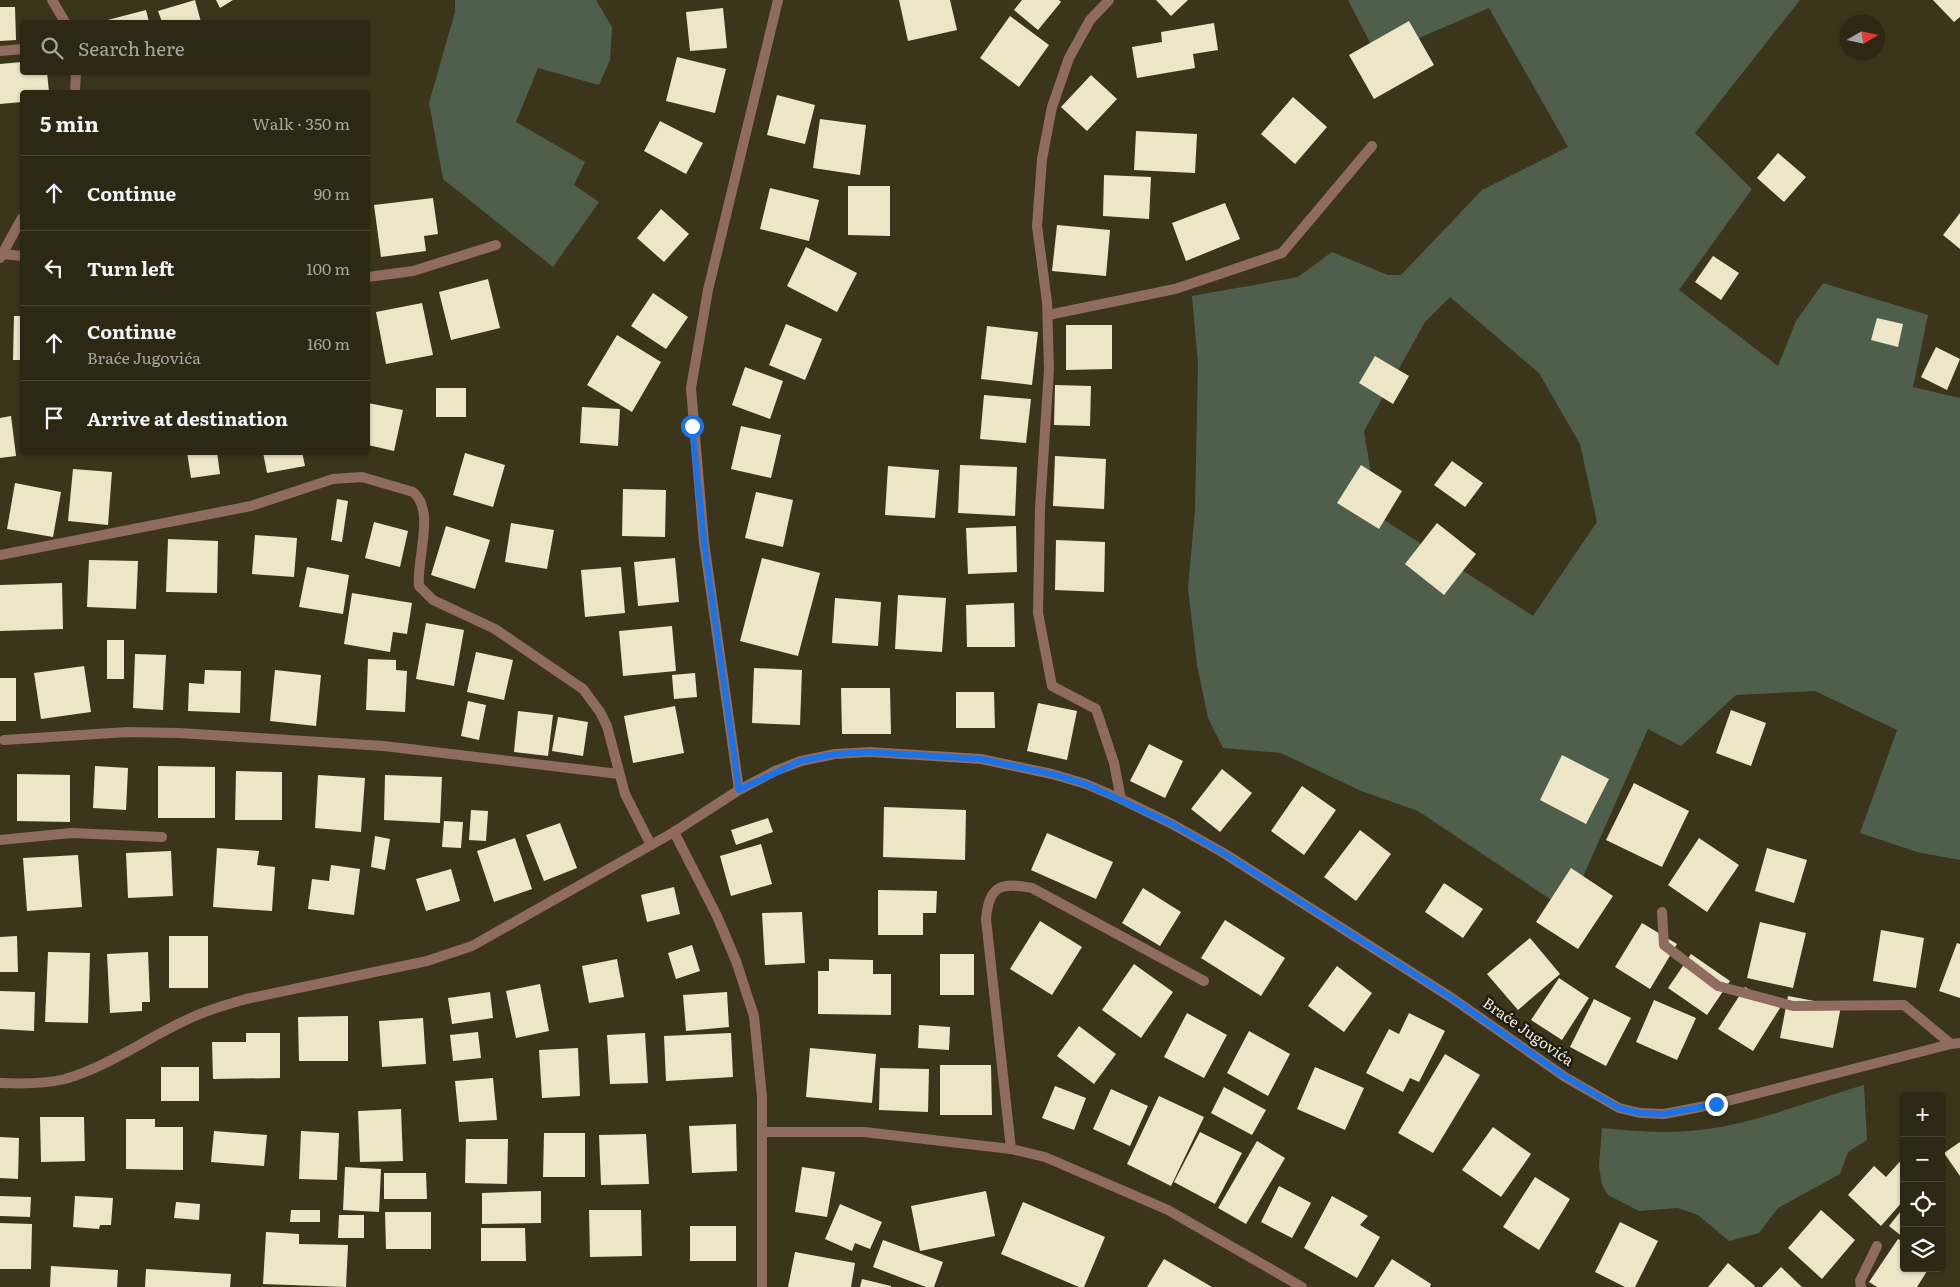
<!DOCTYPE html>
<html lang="en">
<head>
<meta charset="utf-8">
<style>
  :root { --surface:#2c2814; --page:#383422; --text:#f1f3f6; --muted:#a6a6a0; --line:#484434 }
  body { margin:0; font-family:Literata,serif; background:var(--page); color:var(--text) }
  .controls { position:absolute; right:15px; bottom:15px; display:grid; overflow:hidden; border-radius:5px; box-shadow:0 1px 4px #0004 }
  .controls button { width:45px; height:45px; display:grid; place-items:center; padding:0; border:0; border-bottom:1px solid var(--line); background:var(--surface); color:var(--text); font:25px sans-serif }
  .compass { position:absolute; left:1840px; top:15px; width:45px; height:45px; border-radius:50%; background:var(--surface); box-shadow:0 1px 4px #0004; rotate:81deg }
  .stop { position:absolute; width:15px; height:15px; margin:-11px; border:4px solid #1a73e8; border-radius:50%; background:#fff }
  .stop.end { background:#1a73e8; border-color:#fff; box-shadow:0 1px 5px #0008 }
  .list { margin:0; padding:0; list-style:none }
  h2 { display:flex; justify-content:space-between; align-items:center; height:65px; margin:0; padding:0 20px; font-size:21px }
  h2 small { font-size:16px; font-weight:400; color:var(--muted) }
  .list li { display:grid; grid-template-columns:32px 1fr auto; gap:15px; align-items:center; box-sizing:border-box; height:75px; padding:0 20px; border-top:1px solid var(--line) }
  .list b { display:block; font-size:19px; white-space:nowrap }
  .list p { margin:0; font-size:16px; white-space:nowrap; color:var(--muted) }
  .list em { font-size:16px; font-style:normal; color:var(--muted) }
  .icon { flex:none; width:28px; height:28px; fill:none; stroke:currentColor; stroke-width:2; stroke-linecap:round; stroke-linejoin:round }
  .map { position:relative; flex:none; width:1960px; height:1287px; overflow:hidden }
  .search { position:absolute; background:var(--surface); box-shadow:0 1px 4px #0004; left:20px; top:20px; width:350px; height:55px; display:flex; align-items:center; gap:12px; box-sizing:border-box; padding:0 18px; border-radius:5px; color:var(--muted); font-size:19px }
  .panel { position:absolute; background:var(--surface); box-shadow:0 1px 4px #0004; left:20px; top:90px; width:350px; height:365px; border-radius:5px }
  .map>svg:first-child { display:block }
</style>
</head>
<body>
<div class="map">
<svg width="1960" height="1287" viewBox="0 0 1960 1287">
  <rect width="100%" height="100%" fill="#3b361b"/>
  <g fill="#4f5f4c" fill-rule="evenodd">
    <polygon points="455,0 596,0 612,27 610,60 599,85 538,68 516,122 585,162 574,185 599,202 553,267 443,179 429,103 455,12"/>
    <path d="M1348 0H1800L1695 133 1752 189 1679 290 1778 366 1796 321 1823 283 1928 315 1913 387 1960 398V860L1917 852 1860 833 1897 730 1815 691 1736 695 1681 746 1648 729 1568 911 1418 811 1361 791 1281 753 1223 748 1208 718 1197 665 1188 588 1195 510 1198 364 1192 296 1298 277 1332 252 1388 275H1401L1482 190 1568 147 1489 8 1377 56ZM1450 297 1539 373 1580 444 1597 522 1533 616 1378 516 1364 431 1425 322Z"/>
    <path d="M1864 1085 1867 1140 1848 1152 1840 1174 1778 1208 1759 1233 1729 1241 1698 1215 1678 1208 1639 1211 1608 1195 1602 1185 1599 1166 1602 1128C1634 1131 1666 1134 1698 1130 1751 1125 1812 1100 1864 1085Z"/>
  </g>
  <g fill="#ece6c6">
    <polygon points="195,0 201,22 162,22 158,11"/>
    <polygon points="216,0 233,0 220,8"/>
    <polygon points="899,0 950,0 957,30 908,41"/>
    <polygon points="1022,0 1059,0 1061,2 1038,30 1014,10"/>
    <polygon points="1156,0 1188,0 1171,16"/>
    <polygon points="1933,0 1960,0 1960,17 1954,22"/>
    <polygon points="0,7 15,7 16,40 0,41"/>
    <polygon points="723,8 727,48 690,51 686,12"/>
    <polygon points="146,10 149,22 100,22"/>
    <polygon points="1010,16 1049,45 1019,87 980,58"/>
    <polygon points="1409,21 1434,65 1374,99 1349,55"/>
    <polygon points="1214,23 1218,50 1193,54 1195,68 1137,78 1132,47 1162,42 1161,32"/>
    <polygon points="677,57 726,69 715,113 666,101"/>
    <polygon points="22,62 22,72 47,72 49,92 22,92 22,102 0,104 0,64"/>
    <polygon points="1091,75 1117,99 1087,131 1061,107"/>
    <polygon points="777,95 815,105 805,144 767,135"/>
    <polygon points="1293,97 1327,127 1295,164 1261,134"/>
    <polygon points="820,119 866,125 860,175 813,168"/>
    <polygon points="660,121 703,143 686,174 644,151"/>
    <polygon points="1136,131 1197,134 1195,173 1134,170"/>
    <polygon points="1778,153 1806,177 1784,202 1757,178"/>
    <polygon points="1104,175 1151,177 1149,219 1103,216"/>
    <polygon points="848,186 890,186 890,236 848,235"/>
    <polygon points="770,188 819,200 809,241 760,229"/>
    <polygon points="433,198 438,234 424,236 426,251 381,257 374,205"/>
    <polygon points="1225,203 1240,239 1186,261 1172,223"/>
    <polygon points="661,209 689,234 664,262 637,238"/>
    <polygon points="1960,213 1960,249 1943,235"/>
    <polygon points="1057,225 1110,230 1106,276 1052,271"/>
    <polygon points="806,247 857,273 837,312 787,286"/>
    <polygon points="1713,256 1739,273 1721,300 1695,282"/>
    <polygon points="488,279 500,328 451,340 439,292"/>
    <polygon points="653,293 688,317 666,349 631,326"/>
    <polygon points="422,303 433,355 386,364 376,312"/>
    <polygon points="14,316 22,316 22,360 13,360"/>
    <polygon points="1877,318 1903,324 1898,347 1871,340"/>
    <polygon points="786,324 822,339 805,380 769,365"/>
    <polygon points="1066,325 1112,325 1112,369 1066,370"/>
    <polygon points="987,326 1038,332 1032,385 981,379"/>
    <polygon points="617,335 661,362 632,412 587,385"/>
    <polygon points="1936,347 1960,359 1947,390 1921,377"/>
    <polygon points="1375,356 1409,376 1393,404 1359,383"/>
    <polygon points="745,367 783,381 770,419 732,405"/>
    <polygon points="1055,385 1091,386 1090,426 1054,425"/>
    <rect x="436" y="388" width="30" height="29"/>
    <polygon points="984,395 1031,399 1026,443 980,439"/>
    <polygon points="368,403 403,410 394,451 368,445"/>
    <polygon points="582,407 620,409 618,446 580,443"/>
    <polygon points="11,416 16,456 0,458 0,418"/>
    <polygon points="741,426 781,435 771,478 731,469"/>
    <polygon points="187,452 217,452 220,474 191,478"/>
    <polygon points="263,452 302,452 305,466 267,473"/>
    <polygon points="465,453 505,465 493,507 453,495"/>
    <polygon points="1055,456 1106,459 1104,509 1053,506"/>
    <polygon points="1452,461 1483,483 1465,507 1434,485"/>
    <polygon points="960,465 1017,467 1015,516 958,513"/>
    <polygon points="1361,465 1402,491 1379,529 1337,503"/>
    <polygon points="888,466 939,470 935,518 885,515"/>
    <polygon points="73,469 112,472 108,525 68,521"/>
    <polygon points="15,483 61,492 53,537 7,529"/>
    <polygon points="623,489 666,490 665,537 622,536"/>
    <polygon points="756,492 793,500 783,547 745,538"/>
    <polygon points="337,499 348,501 342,542 331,540"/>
    <polygon points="374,522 408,531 400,567 365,558"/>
    <polygon points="511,523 554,530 547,569 505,562"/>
    <polygon points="1437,523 1476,554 1444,595 1405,564"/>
    <polygon points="446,526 490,540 475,589 431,575"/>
    <polygon points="1016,526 1017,572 968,574 966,528"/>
    <polygon points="255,535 297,538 294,577 252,574"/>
    <polygon points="168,539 218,541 217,593 166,592"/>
    <polygon points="1056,540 1105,542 1104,592 1055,590"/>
    <polygon points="675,558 679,602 638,606 634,562"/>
    <polygon points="762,558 820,573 798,656 740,641"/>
    <polygon points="89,560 138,561 136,609 87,607"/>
    <polygon points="307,567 349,575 343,614 299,607"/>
    <polygon points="621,567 625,613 585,617 581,570"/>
    <polygon points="62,583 63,629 0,631 0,585"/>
    <polygon points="352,593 412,603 407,634 393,632 390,652 344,644"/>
    <polygon points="898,595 946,598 942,652 895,649"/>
    <polygon points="835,598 881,602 878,646 832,643"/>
    <polygon points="1014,603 1015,647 967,647 966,605"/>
    <polygon points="426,623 464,630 454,686 416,679"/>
    <polygon points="672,626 676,671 623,676 619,631"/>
    <rect x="107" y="640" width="17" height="39"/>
    <polygon points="476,652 513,660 504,700 467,692"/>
    <polygon points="135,654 166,655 163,710 133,708"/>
    <polygon points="368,659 396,660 396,670 407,671 405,712 366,710"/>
    <polygon points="84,666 91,712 41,719 34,673"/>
    <polygon points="754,668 802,670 800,725 752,723"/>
    <polygon points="205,670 241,671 240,713 188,711 189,683 204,684"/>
    <polygon points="275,670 321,675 316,726 270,721"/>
    <polygon points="695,673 697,697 674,699 672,675"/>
    <rect x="0" y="678" width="16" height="43"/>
    <polygon points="841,688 890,688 891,734 842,734"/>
    <polygon points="956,692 994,692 995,728 956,728"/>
    <polygon points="468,701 486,705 479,740 461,736"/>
    <polygon points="1038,703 1077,711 1067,760 1027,751"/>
    <polygon points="675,706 684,753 633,763 624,716"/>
    <polygon points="1731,710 1766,723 1751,766 1716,753"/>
    <polygon points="518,711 553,715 548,756 514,752"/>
    <polygon points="558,717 588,722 583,756 552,751"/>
    <polygon points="1149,744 1183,761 1165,798 1130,781"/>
    <polygon points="1562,755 1609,779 1586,824 1540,800"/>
    <polygon points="95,766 128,768 126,810 93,808"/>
    <polygon points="158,766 215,767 215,818 158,818"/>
    <polygon points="1222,769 1252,793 1220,832 1191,809"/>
    <polygon points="236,771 282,772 282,820 235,820"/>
    <polygon points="17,774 70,775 70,822 17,821"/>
    <polygon points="318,775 365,778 361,832 315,828"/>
    <polygon points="385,775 442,777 440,823 384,820"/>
    <polygon points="1634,783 1689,811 1662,867 1606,840"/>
    <polygon points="1302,786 1336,810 1304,855 1271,831"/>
    <polygon points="884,807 966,810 965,860 883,857"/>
    <polygon points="471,810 488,811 486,841 469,840"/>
    <polygon points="768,818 773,832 736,845 731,830"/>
    <polygon points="444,821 463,822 461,848 442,847"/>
    <polygon points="560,823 577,868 544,881 526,835"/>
    <polygon points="1360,830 1391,854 1356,901 1324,877"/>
    <polygon points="1047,833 1113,862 1096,899 1031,870"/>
    <polygon points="375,836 390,839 385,870 371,867"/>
    <polygon points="515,838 532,889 494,902 477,851"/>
    <polygon points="1699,838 1739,865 1707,912 1668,885"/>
    <polygon points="761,844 772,884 731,896 720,856"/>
    <polygon points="217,848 259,851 257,865 275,867 272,911 213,907"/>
    <polygon points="1767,848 1807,860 1794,903 1755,891"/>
    <polygon points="171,851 173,896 128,898 126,853"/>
    <polygon points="78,855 82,907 27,911 23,858"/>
    <polygon points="331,865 360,869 354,915 308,909 312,879 329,881"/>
    <polygon points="1571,868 1613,896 1578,949 1536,922"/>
    <polygon points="451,869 460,901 426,911 416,879"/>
    <polygon points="1444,883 1483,909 1463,938 1425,912"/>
    <polygon points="674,887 680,914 647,922 641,895"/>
    <polygon points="1143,888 1181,912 1160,946 1122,923"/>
    <polygon points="878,890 937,891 936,913 923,913 923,935 878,935"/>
    <polygon points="802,912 805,963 765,965 762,913"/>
    <polygon points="1225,920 1285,958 1261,996 1201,958"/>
    <polygon points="1040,921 1082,947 1052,995 1010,969"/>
    <polygon points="1760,922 1806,933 1793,988 1747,978"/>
    <polygon points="1642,923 1677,944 1650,989 1615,967"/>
    <polygon points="1881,930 1924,938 1916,988 1873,981"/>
    <polygon points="17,936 18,972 0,972 0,937"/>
    <rect x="169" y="936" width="39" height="52"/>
    <polygon points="1530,938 1560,974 1518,1010 1487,974"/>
    <polygon points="1957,943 1960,944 1960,998 1939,991"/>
    <polygon points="692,945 700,971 676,979 668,953"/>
    <polygon points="48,952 90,953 88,1023 45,1022"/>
    <polygon points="148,952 150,1002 142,1002 142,1011 110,1013 107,954"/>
    <rect x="940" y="954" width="34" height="41"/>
    <polygon points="1691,954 1730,981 1707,1015 1668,988"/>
    <polygon points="617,959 624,997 589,1003 582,966"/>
    <polygon points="829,959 873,960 873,974 891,974 891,1015 818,1014 818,971 829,971"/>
    <polygon points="1134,964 1173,992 1141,1038 1102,1010"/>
    <polygon points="1337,966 1372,993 1344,1032 1308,1006"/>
    <polygon points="1559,978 1589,998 1562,1040 1531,1020"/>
    <polygon points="540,984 549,1031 516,1038 506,991"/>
    <polygon points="1745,987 1780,1008 1753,1051 1718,1029"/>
    <polygon points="0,991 35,992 34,1031 0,1029"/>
    <polygon points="490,992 493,1018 452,1024 448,998"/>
    <polygon points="727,992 729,1027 686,1031 683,995"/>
    <polygon points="1788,996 1841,1006 1833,1048 1780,1038"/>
    <polygon points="1594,999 1631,1018 1606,1066 1570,1047"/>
    <polygon points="1654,1000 1696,1018 1677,1060 1636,1042"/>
    <polygon points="1187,1013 1227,1035 1204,1078 1164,1057"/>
    <polygon points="1409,1013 1445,1031 1419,1082 1410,1078 1403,1092 1366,1073 1389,1029 1399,1034"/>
    <polygon points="348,1016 348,1061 299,1061 298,1017"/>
    <polygon points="423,1018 426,1064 382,1067 379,1021"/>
    <polygon points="919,1025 950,1027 949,1050 918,1048"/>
    <polygon points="1079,1026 1116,1054 1094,1084 1057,1056"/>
    <polygon points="1249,1031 1290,1054 1268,1096 1227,1073"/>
    <polygon points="478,1032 481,1058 453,1061 450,1035"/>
    <polygon points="246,1033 280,1033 280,1078 213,1079 212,1042 246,1042"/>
    <polygon points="645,1033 648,1083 610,1084 607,1035"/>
    <polygon points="731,1033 733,1077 666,1081 664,1036"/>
    <polygon points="578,1048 580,1096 542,1098 539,1050"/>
    <polygon points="810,1048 876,1054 872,1103 806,1097"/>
    <polygon points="1445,1054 1480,1075 1433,1153 1398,1133"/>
    <polygon points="940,1065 991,1065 992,1115 940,1115"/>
    <rect x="161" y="1067" width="38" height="34"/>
    <polygon points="1315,1067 1364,1088 1345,1130 1297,1109"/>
    <polygon points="880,1068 929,1069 928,1112 879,1110"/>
    <polygon points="493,1078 497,1120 459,1122 455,1081"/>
    <polygon points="1055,1086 1086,1098 1074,1130 1042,1118"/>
    <polygon points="1224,1087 1266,1110 1252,1135 1211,1113"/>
    <polygon points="1111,1089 1148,1106 1130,1146 1093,1129"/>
    <polygon points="1159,1096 1204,1117 1171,1186 1127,1164"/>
    <polygon points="401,1109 403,1161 360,1162 358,1111"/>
    <polygon points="40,1117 84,1117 85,1161 41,1162"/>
    <polygon points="126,1119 155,1119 155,1127 183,1127 183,1170 126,1169"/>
    <polygon points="736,1124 737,1171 692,1173 689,1126"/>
    <polygon points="1493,1127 1531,1154 1501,1197 1462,1170"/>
    <polygon points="214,1131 267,1135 264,1166 211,1162"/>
    <polygon points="301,1131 339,1133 337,1180 299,1179"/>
    <polygon points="1200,1132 1242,1153 1215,1204 1174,1182"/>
    <polygon points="544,1133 585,1133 585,1177 543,1177"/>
    <polygon points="646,1134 649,1184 601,1185 599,1135"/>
    <polygon points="0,1137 19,1138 18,1179 0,1178"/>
    <polygon points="466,1139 508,1139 507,1184 465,1183"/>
    <polygon points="1257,1141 1285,1158 1246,1224 1218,1208"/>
    <polygon points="1960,1142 1960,1176 1944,1153"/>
    <polygon points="1904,1157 1904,1200 1881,1226 1848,1195 1874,1166 1886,1177"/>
    <polygon points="345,1167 381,1169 379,1212 343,1210"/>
    <polygon points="802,1167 835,1172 827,1217 795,1212"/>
    <polygon points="384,1173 426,1173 427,1199 384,1199"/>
    <polygon points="1535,1177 1570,1199 1539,1250 1503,1227"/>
    <polygon points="1279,1186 1311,1203 1292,1238 1261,1222"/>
    <polygon points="541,1191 541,1223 482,1224 482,1193"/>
    <polygon points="986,1191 995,1236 920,1251 911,1206"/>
    <polygon points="0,1196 31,1197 30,1217 0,1216"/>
    <polygon points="75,1196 113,1198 111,1225 100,1225 99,1229 73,1227"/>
    <polygon points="1332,1196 1368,1216 1360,1225 1380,1237 1357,1278 1304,1248"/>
    <polygon points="176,1202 200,1204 199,1220 174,1218"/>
    <polygon points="1023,1202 1105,1237 1084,1287 1079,1287 1001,1254"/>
    <polygon points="840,1204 882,1222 870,1249 855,1243 852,1251 825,1239"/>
    <polygon points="1904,1207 1904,1238 1889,1226"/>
    <polygon points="291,1210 320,1210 320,1222 290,1222"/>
    <polygon points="589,1210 641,1210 642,1256 590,1257"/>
    <polygon points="1821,1210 1855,1240 1822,1279 1788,1248"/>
    <polygon points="385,1212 431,1212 431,1249 386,1249"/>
    <polygon points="339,1215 364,1215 364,1238 338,1238"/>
    <polygon points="1620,1222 1658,1241 1635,1287 1625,1287 1595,1272"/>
    <polygon points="0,1223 32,1224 31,1269 0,1269"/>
    <rect x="690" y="1226" width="46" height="35"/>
    <polygon points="481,1228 525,1228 526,1261 481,1261"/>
    <polygon points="266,1232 299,1234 299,1244 348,1245 346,1287 263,1284"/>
    <polygon points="1898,1239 1904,1242 1904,1268 1929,1268 1917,1287 1877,1287 1869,1282"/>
    <polygon points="883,1240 943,1262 934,1287 926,1287 873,1267"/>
    <polygon points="795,1252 855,1263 851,1287 788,1287"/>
    <polygon points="1164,1259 1212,1287 1147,1287"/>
    <polygon points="1392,1259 1431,1284 1430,1287 1374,1287"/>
    <polygon points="1728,1263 1755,1286 1754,1287 1708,1287"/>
    <polygon points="51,1266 118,1270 117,1287 50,1287"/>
    <polygon points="1781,1267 1802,1287 1762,1287"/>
    <polygon points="146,1269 231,1274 230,1287 145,1287"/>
    <polygon points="862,1279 891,1286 891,1287 860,1287"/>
  </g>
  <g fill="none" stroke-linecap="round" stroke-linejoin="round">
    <g stroke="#8f6b60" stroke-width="10">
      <polyline points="52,0 65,22"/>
      <polyline points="1109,0 1090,20 1069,58 1052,107 1042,159 1037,226 1047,302 1049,369 1040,508 1038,613 1052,686 1096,709 1114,763 1121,799"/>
      <polyline points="0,51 22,49"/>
      <polyline points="75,92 76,72"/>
      <polyline points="2,254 22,256"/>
      <polyline points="0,258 22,218"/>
      <polyline points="368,277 413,271 496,245"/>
      <polyline points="1048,315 1175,289 1282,253 1372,146"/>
      <path d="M0 555 251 506 333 479 362 477 413 492C436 511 416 559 419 586L433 600 495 629 583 689 600 712 607 726 625 794 651 845"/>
      <polyline points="4,740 127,732 179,733 384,746 619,774"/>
      <polyline points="739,790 704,542 691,388 708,290 778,0"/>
      <polyline points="674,832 717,916 736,961 754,1016 762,1097 762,1287"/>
      <polyline points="0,840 71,833 162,837"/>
      <polyline points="1662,912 1664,945 1718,986 1793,1006 1904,1005 1951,1044"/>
      <path d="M0 1083C21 1084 44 1084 65 1079 112 1065 151 1035 195 1016 211 1009 229 1004 246 999L427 961 472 946 674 832 739 790 775 771 801 761 835 754 870 752 981 759 1052 774 1086 784 1121 799 1172 824 1222 852 1452 998 1565 1077 1619 1108 1640 1113 1664 1114 1716 1104 1951 1044 1960 1043"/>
      <polyline points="762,1132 864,1132 1011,1149 1045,1157 1168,1210 1302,1287"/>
      <path d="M1011 1149 986 919C989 885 1001 882 1032 888L1204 981"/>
      <polyline points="1861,1287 1860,1281 1877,1246"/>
    </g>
  </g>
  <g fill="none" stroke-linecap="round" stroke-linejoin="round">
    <polyline stroke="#1a73e8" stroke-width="6" points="692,426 704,542 739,790 800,761 836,754 870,752 981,759 1052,774 1086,784 1172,824 1222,852 1452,998 1564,1076 1619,1108 1640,1113 1664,1114 1716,1104"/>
  </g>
  <g text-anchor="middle" stroke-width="5" stroke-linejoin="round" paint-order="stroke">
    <g font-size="15" fill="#edeadb" stroke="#1f1d11">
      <text transform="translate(1528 1032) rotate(35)" y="5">Braće Jugovića</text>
    </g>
  </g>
</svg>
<div class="controls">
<button>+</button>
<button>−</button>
<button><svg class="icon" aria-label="locate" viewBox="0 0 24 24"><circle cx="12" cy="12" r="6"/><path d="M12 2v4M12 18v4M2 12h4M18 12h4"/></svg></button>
<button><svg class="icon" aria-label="layers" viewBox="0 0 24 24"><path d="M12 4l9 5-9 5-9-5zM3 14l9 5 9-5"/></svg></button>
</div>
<svg class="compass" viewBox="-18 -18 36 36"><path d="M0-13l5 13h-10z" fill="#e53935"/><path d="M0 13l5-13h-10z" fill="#a6a6a0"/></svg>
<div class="stop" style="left:692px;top:426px"></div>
<div class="stop end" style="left:1716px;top:1104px"></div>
<div class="search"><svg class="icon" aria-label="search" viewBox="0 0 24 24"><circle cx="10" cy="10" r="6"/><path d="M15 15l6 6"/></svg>Search here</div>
<section class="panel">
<h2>5 min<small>Walk · 350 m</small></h2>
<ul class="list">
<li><svg class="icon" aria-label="ahead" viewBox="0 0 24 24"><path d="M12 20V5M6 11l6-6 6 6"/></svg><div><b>Continue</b></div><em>90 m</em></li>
<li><svg class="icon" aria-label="left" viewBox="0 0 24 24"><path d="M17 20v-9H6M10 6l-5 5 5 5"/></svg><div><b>Turn left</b></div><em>100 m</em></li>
<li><svg class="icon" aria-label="ahead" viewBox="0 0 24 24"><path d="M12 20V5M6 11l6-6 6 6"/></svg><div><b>Continue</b><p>Braće Jugovića</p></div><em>160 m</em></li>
<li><svg class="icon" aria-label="arrive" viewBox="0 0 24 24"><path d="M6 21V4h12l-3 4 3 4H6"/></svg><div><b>Arrive at destination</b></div></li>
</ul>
</section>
</div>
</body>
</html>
